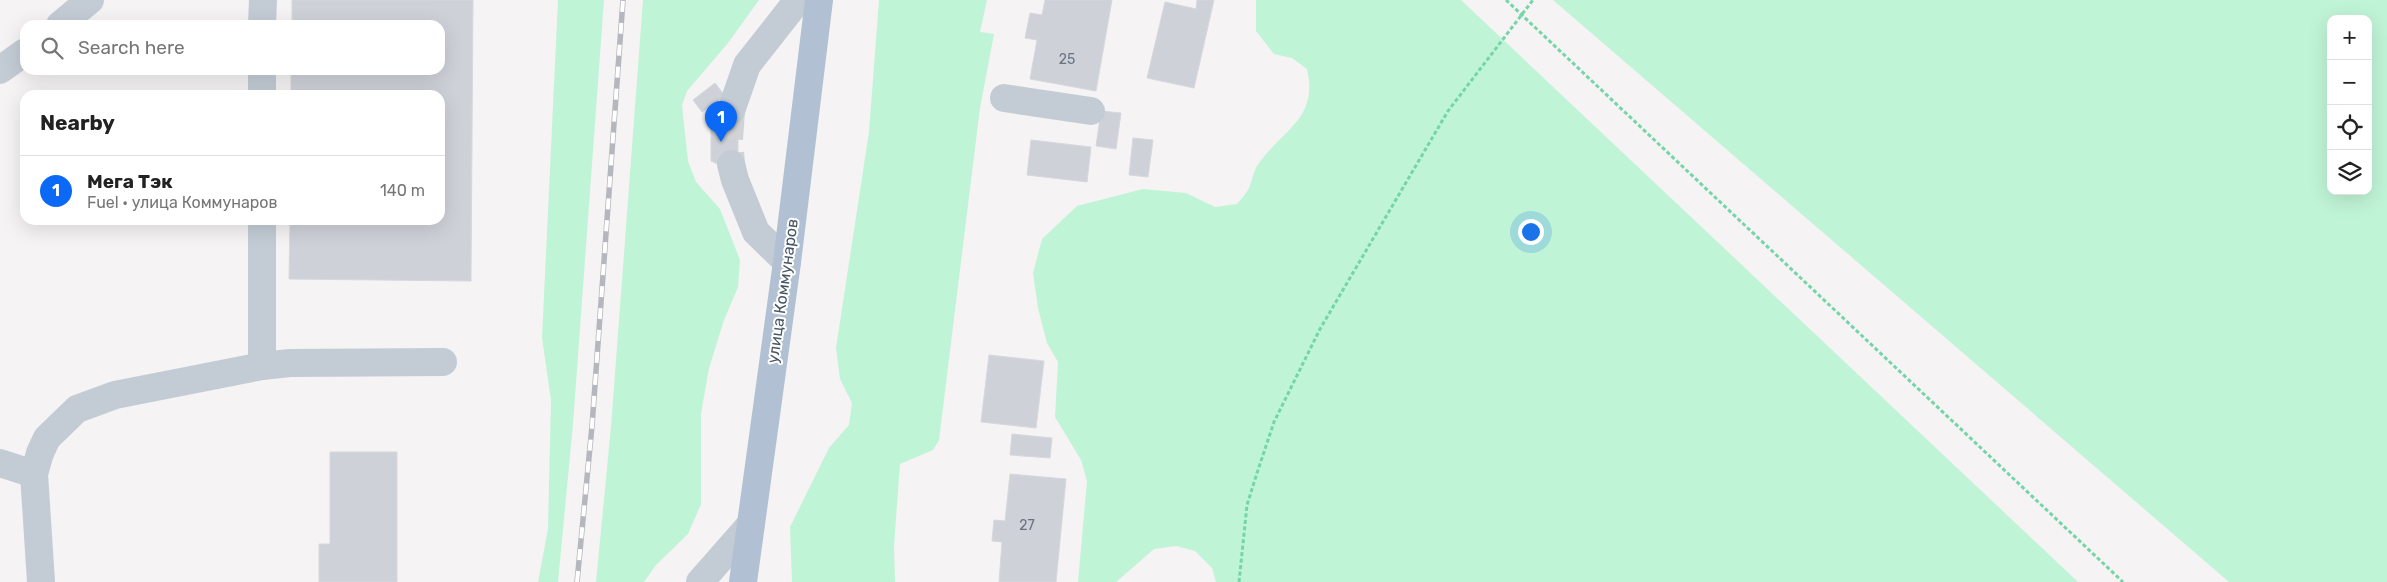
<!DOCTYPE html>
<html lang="en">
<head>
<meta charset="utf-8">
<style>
  :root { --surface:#fff; --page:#f2f2f2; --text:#222; --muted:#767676; --line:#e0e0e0; --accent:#0c69f5 }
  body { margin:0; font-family:Rubik,sans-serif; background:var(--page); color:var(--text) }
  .controls { position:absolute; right:15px; top:15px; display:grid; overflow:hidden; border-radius:10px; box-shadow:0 5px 20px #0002 }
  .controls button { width:45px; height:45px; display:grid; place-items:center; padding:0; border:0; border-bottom:1px solid var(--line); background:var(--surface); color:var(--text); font:25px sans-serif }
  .you { position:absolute; left:1530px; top:231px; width:18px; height:18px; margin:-12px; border:4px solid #fff; border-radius:50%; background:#1a73e8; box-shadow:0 0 0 8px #1a73e833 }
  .badge { display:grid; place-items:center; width:32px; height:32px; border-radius:50%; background:var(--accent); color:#fff; font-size:16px; font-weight:700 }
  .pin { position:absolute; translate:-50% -41px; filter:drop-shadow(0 1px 2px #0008) }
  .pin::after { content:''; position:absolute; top:26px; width:18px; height:15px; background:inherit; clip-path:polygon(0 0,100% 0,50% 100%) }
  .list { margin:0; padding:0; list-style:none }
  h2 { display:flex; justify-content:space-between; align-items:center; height:65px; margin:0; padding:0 20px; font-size:21px }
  h2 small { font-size:16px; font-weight:400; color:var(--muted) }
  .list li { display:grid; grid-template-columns:32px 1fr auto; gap:15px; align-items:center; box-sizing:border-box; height:70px; padding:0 20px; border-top:1px solid var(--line) }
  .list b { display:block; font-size:19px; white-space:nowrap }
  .list p { margin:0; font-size:16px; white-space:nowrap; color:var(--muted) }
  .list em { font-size:16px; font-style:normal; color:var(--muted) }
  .icon { flex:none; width:28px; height:28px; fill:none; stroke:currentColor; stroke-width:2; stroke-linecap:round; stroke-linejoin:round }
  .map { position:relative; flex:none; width:2387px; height:582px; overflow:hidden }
  .search { position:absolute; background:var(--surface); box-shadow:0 5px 20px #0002; left:20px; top:20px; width:425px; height:55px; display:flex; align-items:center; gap:12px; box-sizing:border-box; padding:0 18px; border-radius:15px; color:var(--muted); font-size:19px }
  .panel { position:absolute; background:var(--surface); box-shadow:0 5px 20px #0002; left:20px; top:90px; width:425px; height:135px; border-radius:15px }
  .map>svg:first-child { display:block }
</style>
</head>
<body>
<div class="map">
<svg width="2387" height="582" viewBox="0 0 2387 582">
  <rect width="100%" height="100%" fill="#f5f3f3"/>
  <g fill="#c0f4d6" fill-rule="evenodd">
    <polygon points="558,0 604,0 573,424 558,582 538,582 548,529 551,400 542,338"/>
    <polygon points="643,0 759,0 728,43 687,91 682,105 688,161 696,182 720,209 740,260 738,287 724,320 709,368 701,414 701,504 688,534 656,565 644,582 596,582 611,427"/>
    <polygon points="879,0 987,0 980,32 994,34 980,108 939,440 933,450 900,464 894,546 895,582 792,582 790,527 829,448 849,425 852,403 840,379 836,348 869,132"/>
    <path d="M1256 0H1461L2078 582H1216L1212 568 1195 551 1176 546 1154 549 1116 582H1078L1087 481 1081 460 1055 417 1058 362 1047 343 1038 308 1033 273 1042 239 1077 206 1143 189 1186 193 1215 207 1237 204C1241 199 1246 194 1249 188 1252 181 1253 173 1257 166 1281 130 1319 120 1307 69L1292 58 1274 54 1256 31Z"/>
    <path d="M1553 0H2387V582H2229ZM2331 19H2368V191H2331Z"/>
  </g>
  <g fill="#ced1d8" stroke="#d6d8de">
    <polygon points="292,0 473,0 471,281 289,279 290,220 440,220 440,95 291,95 291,70 440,70 440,25 292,25"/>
    <polygon points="1045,0 1112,0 1096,91 1030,79 1037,40 1025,38 1030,13 1042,15"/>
    <polygon points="1197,0 1214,0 1194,88 1147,78 1165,2 1196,9"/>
    <polygon points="715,83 725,96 702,112 693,100"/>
    <polygon points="725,107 738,114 738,161 724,167 711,161 711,117"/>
    <polygon points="1101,111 1121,113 1116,149 1096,146"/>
    <polygon points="1133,138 1153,140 1148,177 1129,175"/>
    <polygon points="1031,140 1091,147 1087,182 1027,175"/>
    <polygon points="989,355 1044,361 1036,428 981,422"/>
    <polygon points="1012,434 1052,438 1050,458 1010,455"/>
    <polygon points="330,452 397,452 397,582 319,582 319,544 330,544"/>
    <polygon points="1010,474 1066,479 1056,582 999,582 1002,542 992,541 993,530 994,520 1005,521"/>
  </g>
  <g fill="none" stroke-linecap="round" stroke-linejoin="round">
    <polyline stroke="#d2d3d6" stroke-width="28" stroke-dasharray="28 14" stroke-linecap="butt" points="731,111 729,139 731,164"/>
    <g stroke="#74d5a9" stroke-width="3" stroke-dasharray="4 2.5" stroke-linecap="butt">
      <polyline points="1506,0 2123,582"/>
      <polyline points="1239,582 1247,505 1257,473 1274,422 1320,329 1448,111 1533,0"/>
    </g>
    <g stroke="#c3ccd5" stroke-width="28">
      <polyline points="60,25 90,0"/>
      <polyline points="262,25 263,0"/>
      <polyline points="0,70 25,52"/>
      <polyline points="262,70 262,95"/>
      <polyline points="1004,98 1091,111"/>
      <polyline points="731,111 747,65 798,0"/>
      <polyline points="731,164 735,180 756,232 787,262"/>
      <polyline points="262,220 262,366"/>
      <polyline points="0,463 34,474"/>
      <polyline points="41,582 34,474 40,453 47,438 77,409 115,395 262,366 290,363 443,362"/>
      <polyline points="700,582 751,524"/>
    </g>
    <polyline stroke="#b1c1d3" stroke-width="28" points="743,582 787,262 819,0"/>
    <defs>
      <polyline id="rail" points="577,582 592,426 623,0"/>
    </defs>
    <use href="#rail" stroke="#b4b7bd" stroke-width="5.5"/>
    <use href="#rail" stroke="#fff" stroke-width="4" stroke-dasharray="11" stroke-linecap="butt"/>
  </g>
  <g text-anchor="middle" stroke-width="4" stroke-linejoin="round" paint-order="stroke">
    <g font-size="14" fill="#6a7480">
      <text x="1067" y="64">25</text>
      <text x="1027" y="530">27</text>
    </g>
    <g font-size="16" fill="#485562" stroke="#fff">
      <text transform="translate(782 291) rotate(-82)" y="6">улица Коммунаров</text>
    </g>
  </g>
</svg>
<div class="controls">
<button>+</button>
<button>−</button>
<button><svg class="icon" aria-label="locate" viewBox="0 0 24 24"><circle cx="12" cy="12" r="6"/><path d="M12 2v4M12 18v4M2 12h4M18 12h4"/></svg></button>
<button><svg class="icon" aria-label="layers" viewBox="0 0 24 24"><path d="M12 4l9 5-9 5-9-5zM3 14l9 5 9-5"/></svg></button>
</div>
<div class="you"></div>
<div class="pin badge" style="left:721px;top:142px">1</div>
<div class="search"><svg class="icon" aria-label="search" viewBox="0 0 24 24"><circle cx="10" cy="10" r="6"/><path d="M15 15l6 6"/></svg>Search here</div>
<section class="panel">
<h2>Nearby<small></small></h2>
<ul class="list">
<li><span class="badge">1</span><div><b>Мега Тэк</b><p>Fuel · улица Коммунаров</p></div><em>140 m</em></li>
</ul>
</section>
</div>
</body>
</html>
